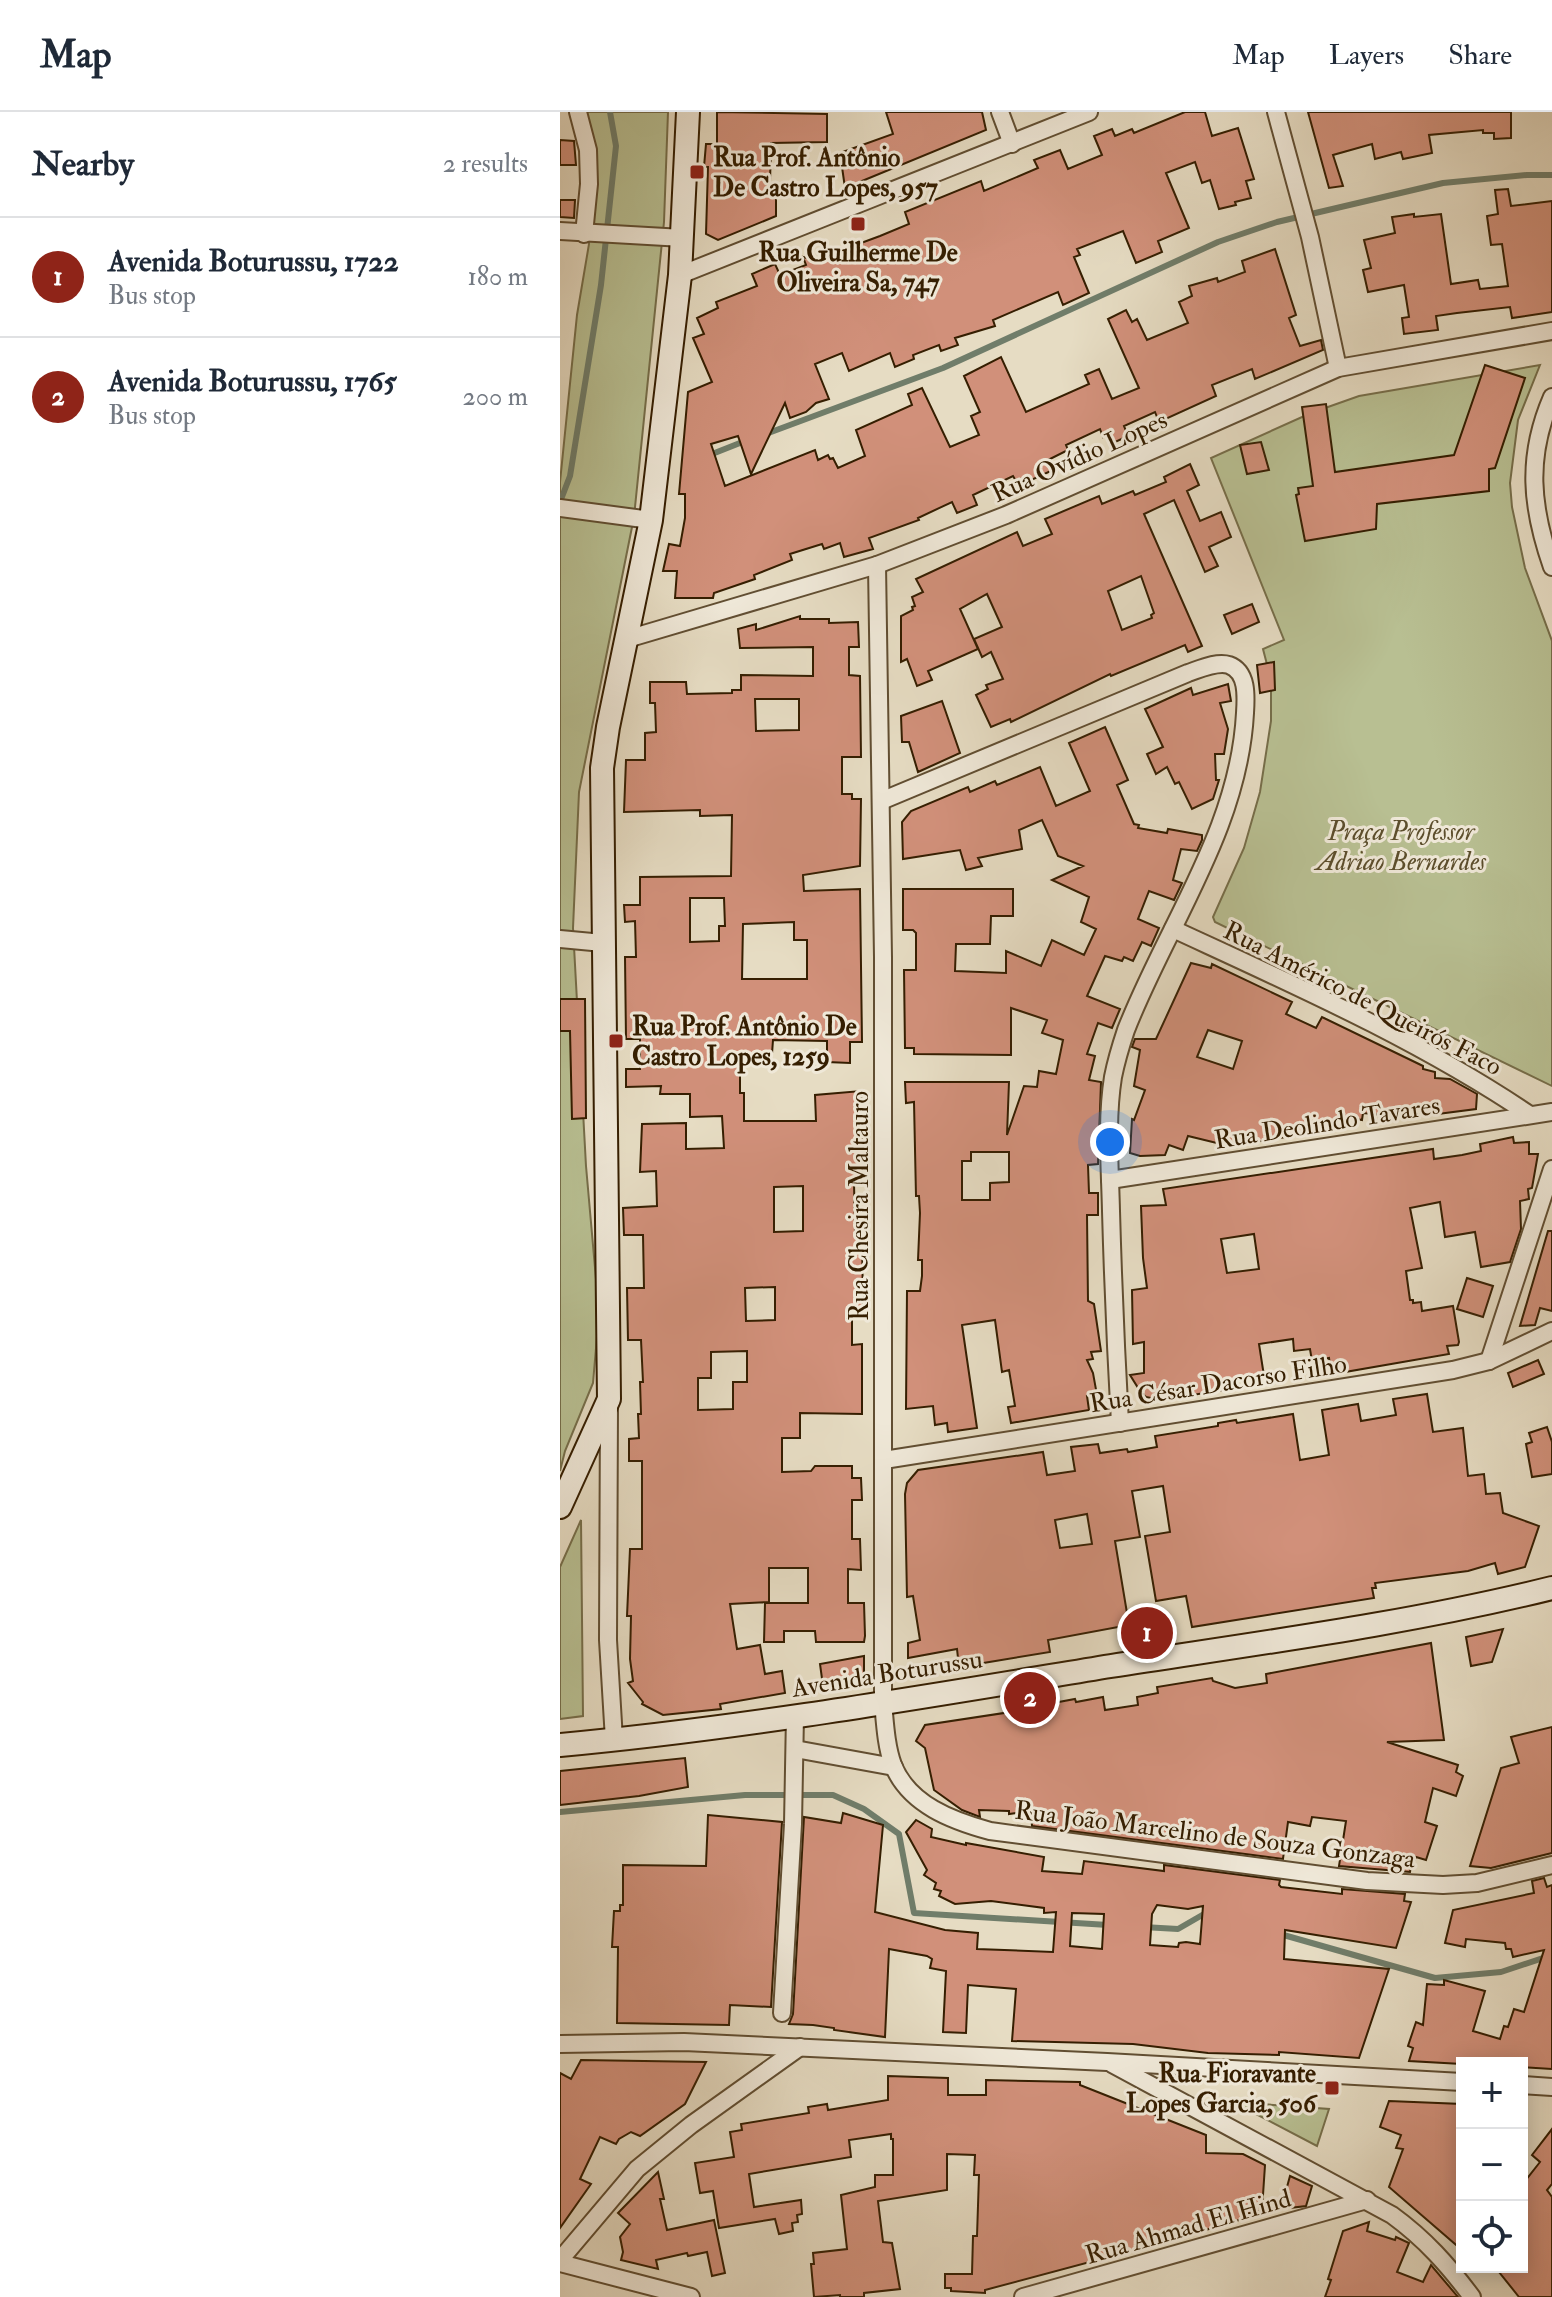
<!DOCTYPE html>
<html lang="en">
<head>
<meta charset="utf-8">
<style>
  :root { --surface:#fff; --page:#f2f2f3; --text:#1f2937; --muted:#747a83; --line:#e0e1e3; --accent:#8f2418 }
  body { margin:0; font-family:"IM FELL Double Pica",serif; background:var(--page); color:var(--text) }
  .controls { position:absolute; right:24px; bottom:24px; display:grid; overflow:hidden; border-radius:0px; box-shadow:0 4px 20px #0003 }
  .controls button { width:72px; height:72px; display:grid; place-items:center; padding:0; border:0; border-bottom:2px solid var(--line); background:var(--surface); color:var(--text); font:40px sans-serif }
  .you { position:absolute; left:550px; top:1030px; width:28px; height:28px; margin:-20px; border:6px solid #fff; border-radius:50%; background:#1a73e8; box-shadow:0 0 0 12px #1a73e833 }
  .badge { display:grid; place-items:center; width:52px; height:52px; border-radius:50%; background:var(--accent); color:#fff; font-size:26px; font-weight:700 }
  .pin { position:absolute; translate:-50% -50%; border:4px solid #fff; box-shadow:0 2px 8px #0006 }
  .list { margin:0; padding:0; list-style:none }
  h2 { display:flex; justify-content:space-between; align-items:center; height:104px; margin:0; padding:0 32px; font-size:34px }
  h2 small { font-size:26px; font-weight:400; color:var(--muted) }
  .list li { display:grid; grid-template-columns:52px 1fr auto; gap:24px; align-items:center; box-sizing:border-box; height:120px; padding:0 32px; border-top:2px solid var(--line) }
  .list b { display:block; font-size:30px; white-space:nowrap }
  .list p { margin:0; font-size:26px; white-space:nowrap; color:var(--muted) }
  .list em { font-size:26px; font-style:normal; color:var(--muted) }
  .icon { flex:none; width:44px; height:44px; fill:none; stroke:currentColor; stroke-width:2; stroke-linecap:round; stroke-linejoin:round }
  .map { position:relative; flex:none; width:992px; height:2185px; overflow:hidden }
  header { display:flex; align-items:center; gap:48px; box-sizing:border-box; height:112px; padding:0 40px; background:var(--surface); border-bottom:2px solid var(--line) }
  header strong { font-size:38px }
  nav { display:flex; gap:44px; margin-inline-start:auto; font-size:28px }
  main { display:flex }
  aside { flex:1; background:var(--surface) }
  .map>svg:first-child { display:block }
</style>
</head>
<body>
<header>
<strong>Map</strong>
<nav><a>Map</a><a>Layers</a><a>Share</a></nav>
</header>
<main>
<aside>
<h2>Nearby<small>2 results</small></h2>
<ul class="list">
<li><span class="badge">1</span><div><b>Avenida Boturussu, 1722</b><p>Bus stop</p></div><em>180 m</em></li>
<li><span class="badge">2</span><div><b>Avenida Boturussu, 1765</b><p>Bus stop</p></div><em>200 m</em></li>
</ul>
</aside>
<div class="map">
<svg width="992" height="2185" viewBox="0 0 992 2185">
  <rect width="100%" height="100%" fill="#e6dcc3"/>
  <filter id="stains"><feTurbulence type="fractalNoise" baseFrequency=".0025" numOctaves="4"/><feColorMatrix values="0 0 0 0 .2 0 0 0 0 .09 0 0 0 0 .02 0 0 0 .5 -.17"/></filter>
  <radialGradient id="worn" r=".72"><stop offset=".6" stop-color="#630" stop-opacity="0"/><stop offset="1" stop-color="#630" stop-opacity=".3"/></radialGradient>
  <g fill="#b8bf92" stroke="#766e4a" stroke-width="2">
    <polygon points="14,0 108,0 104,110 74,405 19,680 13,816 26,1054 39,1201 33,1271 5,1339 0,1359 0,370 17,203 29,132 32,55"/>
    <polygon points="980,253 958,308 950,371 952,395 965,456 992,529 992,974 655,810 653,805 684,736 700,680 711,609 711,568 703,537 724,528 651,346 751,301 799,284"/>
    <polygon points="21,1408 23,1604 0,1607 0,1455"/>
    <polygon points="673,1990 769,1997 757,2034"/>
  </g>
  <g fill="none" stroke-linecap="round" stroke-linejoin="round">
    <g stroke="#707d6a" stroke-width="6">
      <polyline points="203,323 383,256 658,130 717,110 883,71 967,63 992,63"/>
      <polyline points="147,344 185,329"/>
      <polyline points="0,390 10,364 41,173 56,34 50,0"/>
      <polyline points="0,1700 185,1683 273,1683 304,1697 339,1722 354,1801 548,1813"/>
      <polyline points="583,1815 618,1817 644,1802 648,1803"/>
      <polyline points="720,1822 875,1866 941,1860 992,1843"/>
    </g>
  </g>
  <g fill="#d1907a" stroke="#351e01" stroke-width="2" fill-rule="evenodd">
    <polygon points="157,0 267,2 267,30 211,31 210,71 216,71 216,104 158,128 146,122 148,55 144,55 146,32 157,32"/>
    <polygon points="326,0 422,0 426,18 285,76 280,41 333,22"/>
    <polygon points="625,0 645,0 652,24 678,16 694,67 686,69 691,86 675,90 676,93 659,97 650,68 642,71 635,50 606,61 629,116 598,129 602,140 576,151 563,119 517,137 520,143 514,145 529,181 503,193 498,180 433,208 435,214 395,226 398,233 381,239 379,233 353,243 354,247 335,255 330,241 289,259 282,241 255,252 269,287 256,291 246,300 230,306 225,291 191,362 178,324 151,332 165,374 255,338 258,348 268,343 270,347 273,346 278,356 305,344 296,318 352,293 348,282 362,276 390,335 419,323 411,304 420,300 404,264 441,245 466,300 529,272 525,263 539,257 552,287 579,276 548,207 566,198 572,210 577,207 587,228 628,211 619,190 632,184 629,174 657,166 658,170 685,160 682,149 715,137 736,203 729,206 740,234 761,228 763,238 695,267 692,257 652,273 656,284 599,310 595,300 564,314 568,324 551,332 547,323 543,325 540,317 506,333 508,338 488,348 493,358 467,370 465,365 456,369 453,364 413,383 417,393 397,401 392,390 358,406 359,408 309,426 313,437 284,445 280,431 264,437 262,432 230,442 232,448 194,463 195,467 154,481 153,486 115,486 117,459 103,459 109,432 120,434 125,406 125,382 119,382 128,280 152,270 133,226 144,222 137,206 158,196 156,190 197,174 192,162 215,152 220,163 246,153 243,145 255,148 320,124 349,112 345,100 421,69 424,79 478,56 474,48 500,38 508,57 542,43 534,24 552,17 555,24 572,17 574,21"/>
    <polygon points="748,0 951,0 951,26 934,27 934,21 923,21 923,18 869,23 872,41 843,47 841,40 815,47 812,32 773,43 783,74 769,76"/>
    <polygon points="0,28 14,29 16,53 0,53"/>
    <polygon points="948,77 951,94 992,89 992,200 952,206 950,195 897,201 876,204 878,218 844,222 842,206 849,205 844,173 808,180 803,158 811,156 804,128 835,121 832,105 854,102 854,105 881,102 891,172 918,168 920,177 948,174 942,132 931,133 927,104 938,102 935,78"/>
    <polygon points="0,88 15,88 14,106 0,105"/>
    <polygon points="925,253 965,266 935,356 929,357 929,379 817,392 816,417 745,429 736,383 739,382 738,376 753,374 742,295 766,292 775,360 894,343"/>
    <polygon points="701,330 709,358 687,362 680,333"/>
    <path d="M630 352 639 373 627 379 640 409 661 400 671 425 649 435 658 454 645 460 614 388 584 402 642 534 628 540 625 533 551 564 550 562 451 610 450 607 431 615 416 583 428 577 426 573 443 567 431 540 422 545 414 527 442 515 427 482 400 497 418 537 368 559 372 568 357 574 347 547 341 550V504L353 498 352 495 355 494 352 485 363 480 356 467 457 420 463 434 492 422 485 407 539 384 542 392 573 379 575 383 606 370 604 365ZM581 464 594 501 591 503 592 506 562 518 548 479Z"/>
    <polygon points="692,492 699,510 672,522 664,503"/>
    <path d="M240 504V507H269V511L298 510 299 535H289V563L300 564 301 645H282V682H292V687H301L300 754 243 763 244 779 300 777 302 930H290V951L267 950V929L213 928 212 942H199V946L180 945V981H184V1009H256L255 983 301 979 304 1063 302 1071H294L295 1119H302L303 1200H292V1233L302 1232V1302L240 1301V1326H222V1360L251 1359 255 1354H292V1366H301L302 1388H292V1427H300L301 1458 288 1457V1491H304L305 1524 304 1530H256L255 1519H224V1530H204L205 1491H248V1456H209V1490L170 1492 177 1537 200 1533 205 1562 222 1559 225 1581 160 1592 161 1597 103 1603 82 1592 83 1590 68 1571 73 1569 70 1547 71 1504H67L70 1437H82V1349H69V1327L79 1326 78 1302H81L80 1270H83L81 1228H68L67 1176H84L83 1123H64L63 1096 97 1094 96 1059 80 1060 82 1012 126 1011V1037L164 1036 162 1004 130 1005V982H100L101 974 66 975V957H80V927H66L65 845H76L75 809 65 810 64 793H80V765L171 764 172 703 140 704V698L64 700 66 648H85V621L96 620 95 591H90V570H126L127 582 172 581V578H181V563L253 564V535L180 536 178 517 196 512V518ZM195 587H239V618L196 619ZM130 786H164L165 814H159V829L130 830ZM234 810V828H247V867H182L183 812ZM243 1074V1119L214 1120V1075ZM215 1175V1208L186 1209 185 1176ZM187 1239V1270H173V1297L138 1298V1266H151V1240Z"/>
    <polygon points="714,550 715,578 700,581 697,553"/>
    <polygon points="668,572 671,589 660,591 668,617 664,642 655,642 656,668 659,668 653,687 632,697 619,670 615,672 607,655 596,662 587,642 603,635 585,597 631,576 633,583"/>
    <polygon points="382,589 400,641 358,660 349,630 342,630 341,604"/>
    <path d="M545 615 568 668 557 673 574 712 579 713 578 716 607 721 608 717 642 723V728L637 739 621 737 613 768 622 771 614 788 589 779 578 807 599 816 591 834 582 830 573 849 564 845 562 849 545 844 527 884 560 897 552 916 538 911 527 942 535 944 529 968 541 970 538 1052 528 1053 529 1081H538V1103H527L528 1189 534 1192 541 1239 531 1240 533 1247 527 1248 533 1261 537 1283 527 1284 529 1298 451 1311 448 1295 455 1294 449 1258 442 1260 435 1208 402 1213 417 1316 388 1320 387 1311 375 1313 373 1294 346 1297 347 1179H360L362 1164V1148H358L360 1101 359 1084H356L354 990 346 991 345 970H449L447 1023 464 974 477 975 479 959 496 962 503 928 482 921 487 908 451 896V943L354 942V936H345L344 858H356V821L353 818H343V777H453V804H431L430 832H396L395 859 446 861V839L481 854 492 828 524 843 536 817 521 810 529 785 492 768 523 754 498 744 482 708 459 718 462 737 418 746 422 754 406 758 400 738 343 747 342 710 351 699 408 675 410 680 435 669 437 673 480 655 496 694 530 679 509 631ZM411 1040H449V1070L430 1071V1088H402V1049H411Z"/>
    <path d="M631 851 651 856 652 852 732 890 726 902 756 916 762 905 863 954V957L875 960V966L890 967 917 982 916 997 870 1003 833 999 832 1004 803 1001 802 1008 786 1005 784 1016 669 1034 628 1024 623 1038 609 1033 605 1043 580 1044 570 1041 572 1007 574 1008 585 978 574 974 580 938 572 935 575 927H596ZM648 918 682 929 673 957 637 945Z"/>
    <polygon points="0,887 25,887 26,1006 12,1007 10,919 0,919"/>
    <path d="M953 1025 954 1031 969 1030V1042H978L972 1076 968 1077 969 1087 960 1089 961 1117 950 1150 921 1155 915 1120 885 1125 880 1090 850 1096 862 1156 846 1159 850 1188H853V1191L861 1190 862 1199 893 1194 899 1230 898 1233 887 1234 889 1242 785 1260 784 1251 770 1253 769 1246 752 1249 750 1237 734 1239 733 1227 699 1232 704 1264 669 1269 670 1277 601 1288 586 1285 580 1279 570 1263 584 1261V1230L573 1232 572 1178 587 1176 583 1146 581 1094 606 1093 603 1077 873 1037 874 1047 902 1043 921 1039 920 1032ZM694 1122 699 1157 667 1161 661 1127Z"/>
    <polygon points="988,1119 992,1119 992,1199 980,1196 975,1213 960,1214"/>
    <polygon points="907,1166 933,1174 923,1205 897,1197"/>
    <polygon points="978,1248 984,1262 953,1275 948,1261"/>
    <path d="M867 1282 873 1320 903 1316 908 1364 924 1362 926 1382 940 1381 943 1401 979 1414 965 1455 938 1462 935 1451 908 1459 815 1471 816 1476H812L814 1486 632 1515 626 1484 596 1489 585 1424 610 1420 603 1374 572 1379 580 1425 555 1429 569 1513 488 1528 490 1540 399 1555 397 1537 348 1546V1531L360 1528 353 1484 347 1485 345 1382 347 1371 358 1358 483 1340 487 1363 515 1359 511 1335 538 1332 540 1341 567 1337 568 1340 597 1335 595 1324 658 1314V1311L676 1308 677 1311 733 1302 740 1348 769 1343 762 1298 798 1292 801 1309 836 1303 833 1287ZM527 1402 532 1432 500 1436 495 1408Z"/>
    <polygon points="987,1315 992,1330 992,1362 972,1365 966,1332 972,1330 969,1321"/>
    <polygon points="943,1517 932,1550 911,1554 906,1525"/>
    <polygon points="871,1531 884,1628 827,1630 898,1653 896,1660 903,1664 896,1684 873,1676 865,1710 877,1714 866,1748 856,1745 854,1749 852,1749 850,1760 779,1754 786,1709 752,1705 750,1714 728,1710 723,1747 472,1714 471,1699 449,1702 449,1699 419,1698 420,1705 402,1698 374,1678 365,1636 356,1629 365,1613 477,1596 477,1594 515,1587 516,1590 543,1585 545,1598 578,1593 577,1585 598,1581 597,1575 652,1566 653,1569 675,1576 707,1571 706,1562"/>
    <polygon points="304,1544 304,1568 263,1574 260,1552"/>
    <polygon points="992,1615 992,1741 931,1756 910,1754 941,1656 959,1651 951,1625"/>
    <polygon points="125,1646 128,1675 79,1684 0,1693 0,1659"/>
    <path d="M283 1701 323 1713 315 1800 385 1818 418 1821 417 1837 493 1840 496 1800 484 1801V1796L431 1789 395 1792 379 1784 381 1779 374 1777 376 1771 364 1763 367 1758 346 1720 356 1708 372 1717 371 1725 406 1733V1731L484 1745 482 1759 522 1762 524 1749 604 1759V1753L720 1768 719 1773 721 1775 782 1782V1777L845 1782 844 1789 851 1790 836 1836 725 1818 724 1847 829 1857 799 1946 719 1940V1943L648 1941 573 1932 452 1929 456 1877 408 1873 406 1921 383 1920 386 1859 370 1856 372 1847 367 1844 329 1837 325 1925 274 1918V1916L253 1913 229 1912 233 1902 244 1705 281 1711ZM597 1793 628 1797 643 1794 640 1832 626 1830 619 1831 618 1835 590 1833 592 1802ZM512 1801 544 1802 542 1837 510 1834Z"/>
    <polygon points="148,1703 222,1710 211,1895 170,1893 169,1913 57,1911 58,1835 52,1835 54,1799 60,1799 60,1793 63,1793 63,1753 146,1754"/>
    <polygon points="984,1766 987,1775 992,1773 992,1957 962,1955 962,1951 902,1952 849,1949 853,1936 848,1934 856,1910 863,1913 867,1872 884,1873 884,1868 925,1879 913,1919 940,1927 944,1914 948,1915 954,1897 964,1900 984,1838 953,1845 951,1837 946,1837 945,1831 906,1827 905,1835 885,1831 893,1798 974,1781 972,1769"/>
    <polygon points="21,1948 146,1950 125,1992 80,2024 71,2020 59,2027 56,2032 40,2025 20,2067 31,2072 0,2116 0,1961 11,1967"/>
    <polygon points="328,1964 388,1966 388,1983 426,1983 426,1968 520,1970 520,1973 646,2023 646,2041 683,2042 705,2053 702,2098 686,2102 686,2106 612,2128 425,2178 425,2181 391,2179 391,2176 385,2176 385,2162 412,2162 413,2124 417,2124 419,2063 414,2063 415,2043 387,2042 387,2078 318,2089 323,2130 332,2131 340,2177 304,2181 304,2185 280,2185 280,2183 254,2185 251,2152 254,2152 253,2141 287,2137 281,2083 315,2075 315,2063 333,2063 333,2027 331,2027 331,2022 289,2028 291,2045 189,2062 194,2095 241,2088 242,2102 237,2103 238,2110 232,2111 233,2119 219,2122 215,2107 159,2116 153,2079 140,2081 135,2051 174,2045 170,2020 182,2018 181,2012 249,2001 248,1995 267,1992 268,1998 328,1988"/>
    <polygon points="829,1989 902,1992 902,2138 829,2075 843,2037 836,2036 841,2023 820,2015"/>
    <polygon points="992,2017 992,2072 987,2078 992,2085 992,2185 959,2185 935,2155 962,2155 962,2073 980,2050 972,2043"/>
    <polygon points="98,2060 104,2087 100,2087 107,2118 154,2108 165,2161 152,2164 147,2140 128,2144 127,2141 96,2148 98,2157 61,2148 63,2140 60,2125 70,2112 58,2101"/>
    <polygon points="730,2064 752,2074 746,2094 721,2097"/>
    <polygon points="809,2110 807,2119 835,2128 836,2125 849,2131 837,2160 863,2170 871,2153 898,2185 765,2185 771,2168 768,2167 783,2119"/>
  </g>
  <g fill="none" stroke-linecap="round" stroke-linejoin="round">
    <defs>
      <g id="street">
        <polyline points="18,0 28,38 29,72 24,122"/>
        <polyline points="440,0 452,32"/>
        <polyline points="716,0 750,125 778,256"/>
        <polyline points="0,119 123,126"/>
        <polyline points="120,163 529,0"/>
        <path d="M992 285C966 345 971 395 992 455"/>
        <polyline points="0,396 91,408"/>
        <path d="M317 453 323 845V1590C325 1611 326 1634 333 1653 349 1693 393 1709 430 1719L807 1769 883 1773 917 1771 992 1753"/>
        <polyline points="67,527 317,453 446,403 778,256 992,219"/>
        <path d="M321 689 628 561C640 557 657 549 669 553 688 560 686 585 685 601 679 717 607 813 566 918 561 933 556 950 553 965 546 1009 550 1055 551 1099 553 1170 556 1241 560 1311"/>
        <path d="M613 817C734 873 859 928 970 1003"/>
        <polyline points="0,827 43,831"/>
        <polyline points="550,1068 992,1000"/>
        <polyline points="929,1249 992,1057"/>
        <polyline points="49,1294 48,1528 54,1628"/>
        <polyline points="324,1348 893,1258 929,1249 992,1219"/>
        <polyline points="235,1637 334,1655"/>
        <polyline points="222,1901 233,1712 235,1603"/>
        <polyline points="0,1932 124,1930 547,1950 902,1970"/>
        <path d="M552 1952 832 2103C865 2127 888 2153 912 2185"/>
        <polyline points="962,1973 992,1975"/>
        <polyline points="0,2148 77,2057 131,2013 240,1935"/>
        <polyline points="0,2151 131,2185"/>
        <polyline points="463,2185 807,2088"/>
      </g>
      <g id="secondary">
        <polyline points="0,1395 49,1287 42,656 48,615 91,408 120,163 128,0"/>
        <path d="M0 1633C184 1616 368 1584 551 1554 699 1531 847 1512 992 1476"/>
      </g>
    </defs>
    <use href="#street" stroke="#614e32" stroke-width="20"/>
    <use href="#secondary" stroke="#351e01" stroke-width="26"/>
    <use href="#street" stroke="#efe8d8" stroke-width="16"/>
    <use href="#secondary" stroke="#efe8d8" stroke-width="22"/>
  </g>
  <g fill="#8f2418" stroke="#efe8d8" stroke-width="3">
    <rect x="129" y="52" width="16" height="16" rx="4"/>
    <rect x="290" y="104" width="16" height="16" rx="4"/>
    <rect x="48" y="921" width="16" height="16" rx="4"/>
    <rect x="764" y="1968" width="16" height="16" rx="4"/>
  </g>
  <g text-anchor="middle" stroke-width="6" stroke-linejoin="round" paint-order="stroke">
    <g font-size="26" font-weight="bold" fill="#351e01" stroke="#efe8d8" text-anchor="start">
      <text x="153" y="54">Rua Prof. Antônio<tspan x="153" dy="30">De Castro Lopes, 957</tspan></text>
      <text x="298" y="149" text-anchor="middle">Rua Guilherme De<tspan x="298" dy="30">Oliveira Sa, 747</tspan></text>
      <text x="72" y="923">Rua Prof. Antônio De<tspan x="72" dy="30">Castro Lopes, 1259</tspan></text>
      <text x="756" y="1970" text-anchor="end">Rua Fioravante<tspan x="756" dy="30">Lopes Garcia, 506</tspan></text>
    </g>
    <g font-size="26" fill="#351e01" stroke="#efe8d8">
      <text transform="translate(519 344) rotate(-24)" y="9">Rua Ovídio Lopes</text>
      <text transform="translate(803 886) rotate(27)" y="9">Rua Américo de Queirós Faco</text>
      <text transform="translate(767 1010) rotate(-9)" y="9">Rua Deolindo Tavares</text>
      <text transform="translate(299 1094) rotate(-90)" y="9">Rua Chesira Maltauro</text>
      <text transform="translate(658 1271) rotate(-9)" y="9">Rua César Dacorso Filho</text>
      <text transform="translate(327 1561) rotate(-9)" y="9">Avenida Boturussu</text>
      <text transform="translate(655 1722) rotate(7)" y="9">Rua João Marcelino de Souza Gonzaga</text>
      <text transform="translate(628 2114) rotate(-16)" y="9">Rua Ahmad El Hind</text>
    </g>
    <g font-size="26" font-style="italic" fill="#5c4e2c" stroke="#efe8d8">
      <text x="841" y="728">Praça Professor<tspan x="841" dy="30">Adriao Bernardes</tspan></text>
    </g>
  </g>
  <rect width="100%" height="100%" filter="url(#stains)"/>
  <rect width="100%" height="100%" fill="url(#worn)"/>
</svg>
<div class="controls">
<button>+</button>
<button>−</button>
<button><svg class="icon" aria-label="locate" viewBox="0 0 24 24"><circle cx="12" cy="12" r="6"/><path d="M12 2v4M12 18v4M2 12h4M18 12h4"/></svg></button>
</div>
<div class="you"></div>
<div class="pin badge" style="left:587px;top:1521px">1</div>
<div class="pin badge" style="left:470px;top:1586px">2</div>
</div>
</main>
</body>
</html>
